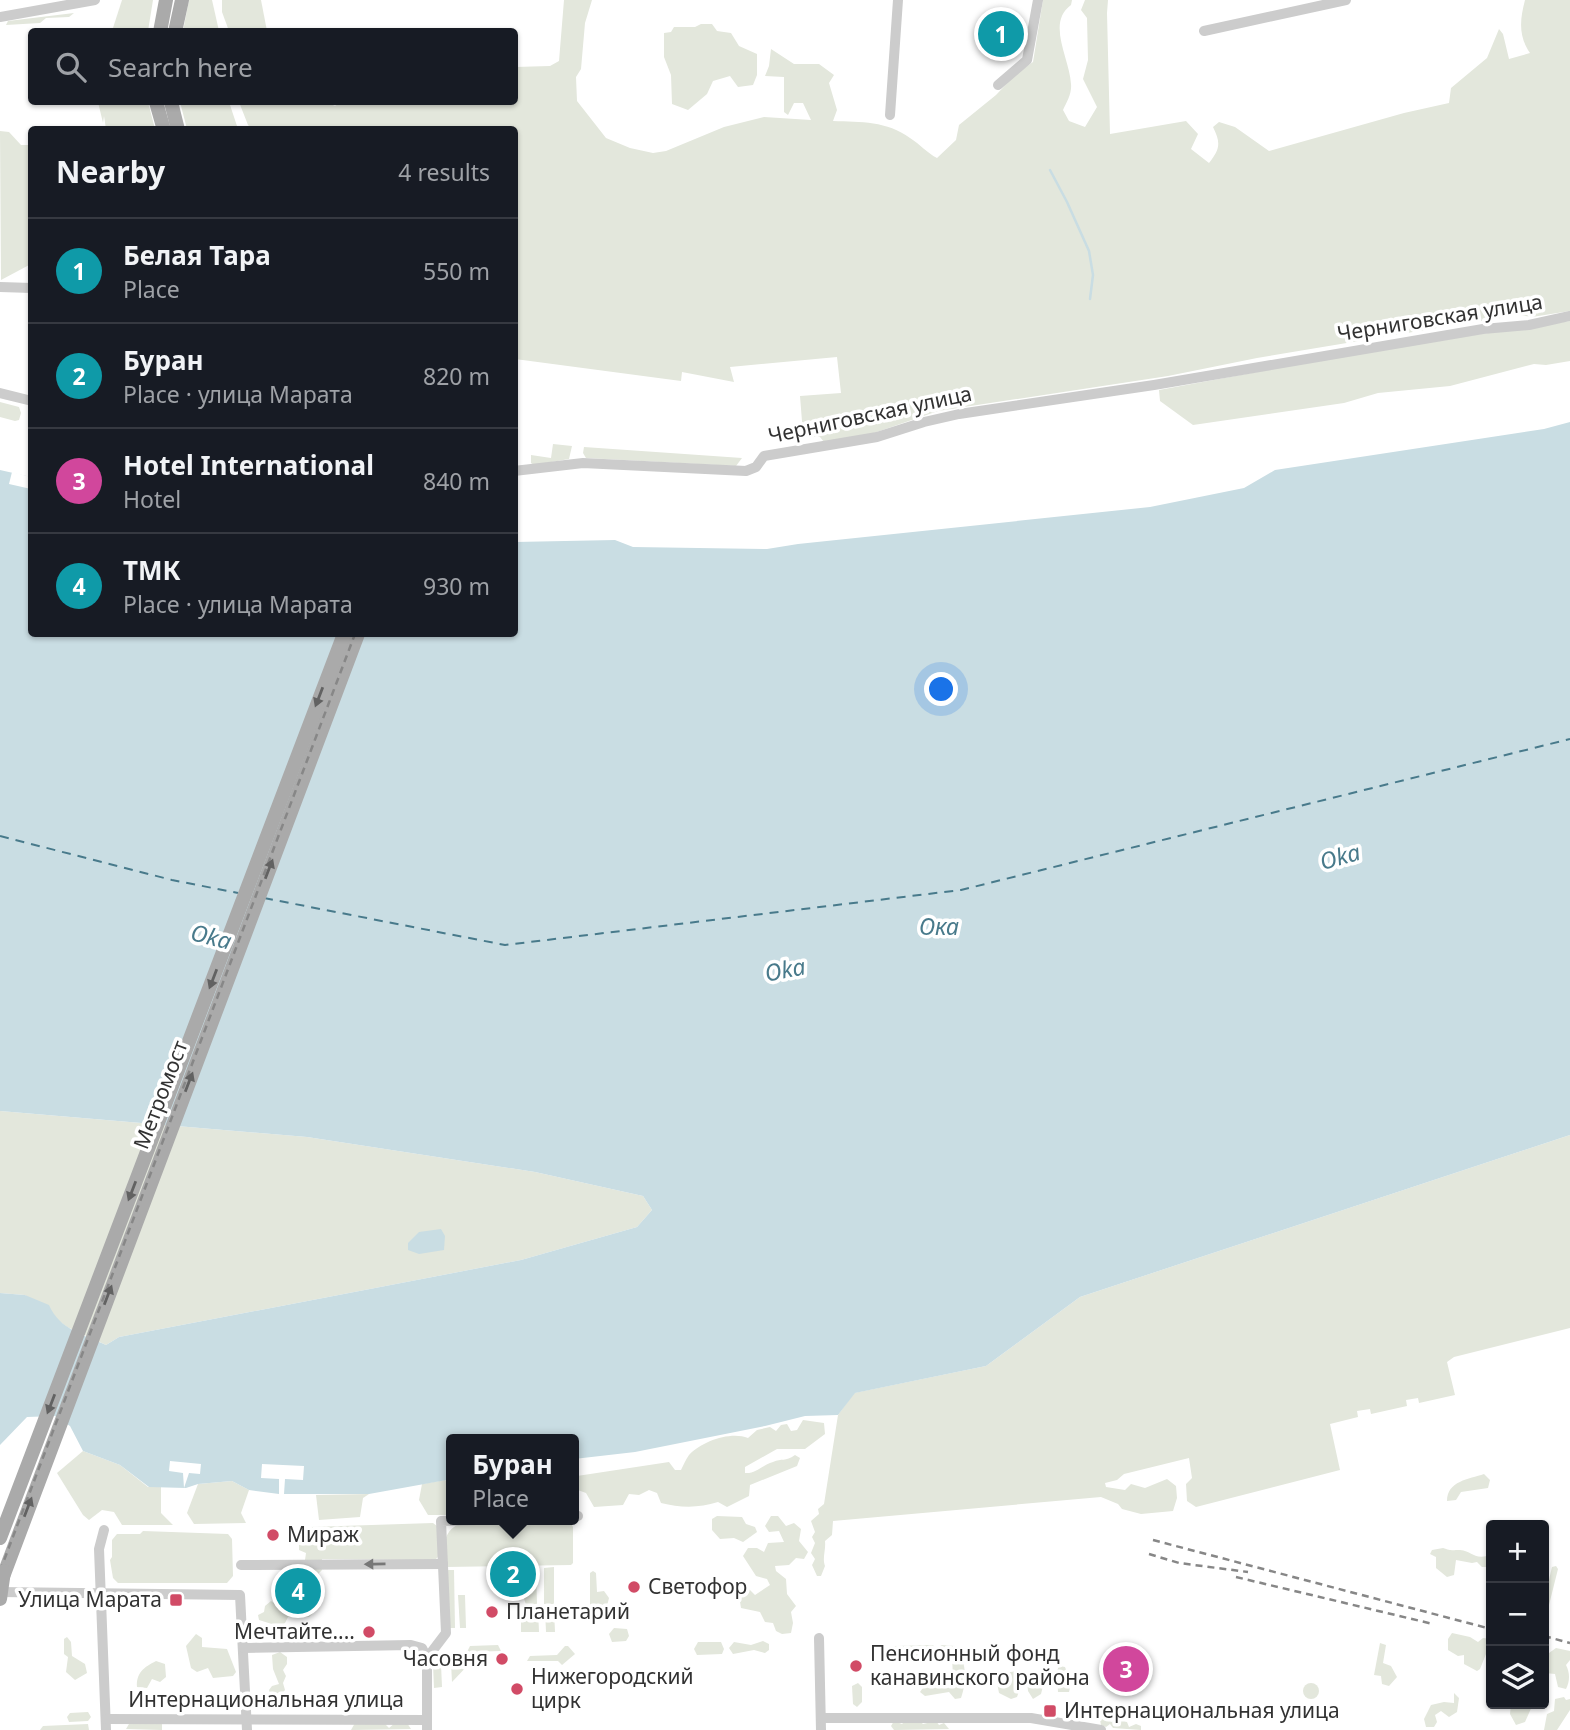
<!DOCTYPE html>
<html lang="en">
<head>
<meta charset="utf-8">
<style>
  :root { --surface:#171b24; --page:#20242c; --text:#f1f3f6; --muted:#9ea1a6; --line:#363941; --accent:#2563eb }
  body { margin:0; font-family:"Noto Sans",sans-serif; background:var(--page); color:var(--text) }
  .controls { position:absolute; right:21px; bottom:21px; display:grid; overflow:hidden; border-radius:7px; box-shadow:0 2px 5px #0004 }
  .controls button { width:63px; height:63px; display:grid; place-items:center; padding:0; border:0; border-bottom:2px solid var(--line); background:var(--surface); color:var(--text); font:35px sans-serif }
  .you { position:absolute; left:942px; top:690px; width:24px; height:24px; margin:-18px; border:5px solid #fff; border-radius:50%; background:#1a73e8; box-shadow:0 0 0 10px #1a73e833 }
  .badge { display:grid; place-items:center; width:46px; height:46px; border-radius:50%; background:var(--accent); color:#fff; font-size:23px; font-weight:700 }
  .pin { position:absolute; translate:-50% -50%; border:4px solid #fff; box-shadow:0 2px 7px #0006 }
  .popup { position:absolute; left:446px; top:1434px; width:133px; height:91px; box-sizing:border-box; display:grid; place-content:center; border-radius:7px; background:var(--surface); filter:drop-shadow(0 2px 5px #0005); font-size:23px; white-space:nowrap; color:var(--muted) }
  .popup b { font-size:26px; color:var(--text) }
  .popup::after { content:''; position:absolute; left:50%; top:100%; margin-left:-14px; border:14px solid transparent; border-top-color:var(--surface) }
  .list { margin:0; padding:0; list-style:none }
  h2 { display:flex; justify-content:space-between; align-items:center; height:91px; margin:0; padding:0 28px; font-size:30px }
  h2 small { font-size:23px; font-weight:400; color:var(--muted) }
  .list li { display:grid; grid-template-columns:46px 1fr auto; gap:21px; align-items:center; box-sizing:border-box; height:105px; padding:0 28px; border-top:2px solid var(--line) }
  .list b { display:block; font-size:26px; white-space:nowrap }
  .list p { margin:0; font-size:23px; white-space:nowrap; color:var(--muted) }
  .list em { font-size:23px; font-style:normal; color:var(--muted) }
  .icon { flex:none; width:38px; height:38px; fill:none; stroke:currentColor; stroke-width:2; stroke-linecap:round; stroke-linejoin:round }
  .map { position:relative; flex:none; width:1570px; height:1730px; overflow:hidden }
  .search { position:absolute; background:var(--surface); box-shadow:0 2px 5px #0004; left:28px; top:28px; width:490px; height:77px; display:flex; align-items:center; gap:18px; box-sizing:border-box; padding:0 24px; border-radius:7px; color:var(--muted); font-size:26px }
  .panel { position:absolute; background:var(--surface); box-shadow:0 2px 5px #0004; left:28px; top:126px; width:490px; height:511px; border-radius:7px }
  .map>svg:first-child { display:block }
</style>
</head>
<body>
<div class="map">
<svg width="1570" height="1730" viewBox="0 0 1570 1730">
  <rect width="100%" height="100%" fill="#fff"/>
  <g fill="#e3e7dc">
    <polygon points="122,0 153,0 148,31 112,31"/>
    <polygon points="189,0 212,0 219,31 183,31"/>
    <polygon points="222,0 261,0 267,31 229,31 222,12"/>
    <path d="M564 0H592L585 23 581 69 576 77 577 101 606 138 630 148 653 153 666 151 724 127 764 117 811 120 803 103H794L788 115 784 112V77L765 76 769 66 771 49 794 64H819L834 75 829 83 837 110 833 121C861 122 887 121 910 138 920 144 927 153 937 158L956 140 959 125 996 95 1017 73 1033 62 1043 0H1072L1071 5C1046 23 1070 59 1071 84 1072 93 1067 102 1063 110L1069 121 1085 127 1097 107 1083 79 1088 60 1087 18 1081 10 1085 0H1108L1107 13 1110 134 1186 121 1198 134 1191 149 1209 163C1220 149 1221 143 1213 127L1219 122 1235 127 1269 151 1404 113 1449 103 1451 88 1487 58 1499 29 1503 34 1509 59 1530 53C1518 36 1520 19 1525 0H1570V311L1532 317 1520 315 1461 324 1257 358 1168 376 938 411 871 434 824 442 820 437H806L803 434 800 396 841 393 837 357 730 367 734 382 682 372 681 381 515 359 514 130 252 129 248 125 239 102H326L335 106 341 102H514L515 67 550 66 559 61Z"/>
    <polygon points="74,13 69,17 46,18 40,23 6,25 8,21"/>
    <polygon points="701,24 712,24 717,31 731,33 739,46 757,54 757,75 753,85 738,87 730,76 713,81 707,94 688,110 672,104 671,75 664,57 664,33 671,32 674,27 695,27"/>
    <polygon points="98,102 148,102 155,129 106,129 104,116 103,123"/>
    <polygon points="180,102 229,102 238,129 187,129"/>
    <polygon points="0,131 9,132 21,145 32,145 31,264 1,280"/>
    <polygon points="1570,321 1570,361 1546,365 1534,364 1450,386 1378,393 1344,403 1193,425 1160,401 1159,390 1398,346"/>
    <polygon points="0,402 19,407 21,413 19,420 15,421 0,417"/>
    <polygon points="553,444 572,446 569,459 534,465 531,463 531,455 551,458"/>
    <polygon points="584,447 742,458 736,466 586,458 583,453"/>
    <polygon points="0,1111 307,1137 535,1172 643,1196 652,1210 637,1227 521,1260 119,1337 106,1345 67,1327 25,1295 0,1293"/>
    <path d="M1570 1135V1328L1454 1357 1447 1362 1455 1395 1419 1403 1418 1398 1406 1400 1407 1406 1371 1414 1370 1409 1357 1411 1358 1417 1330 1424 1340 1470 1196 1507 1187 1501 1186 1484 1192 1478 1189 1458 1124 1474 1117 1480 1105 1483 1106 1487 1125 1490 1131 1484 1145 1488 1167 1479 1176 1486 1177 1498 1173 1511 1141 1514 1122 1509 1118 1504 1101 1497 833 1521 832 1535 825 1541C826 1551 822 1558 825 1566L821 1576H817L812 1565 815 1559 811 1553 815 1543 812 1537 815 1532 811 1521 819 1514 818 1509 824 1504 838 1415 854 1393 986 1366 1080 1297Z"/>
    <path d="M803 1420 824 1423 825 1434 805 1449H777L745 1467V1473C756 1474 762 1465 773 1462 782 1458 785 1462 795 1455L800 1458 797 1466 750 1485 749 1496 727 1507 718 1502C699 1508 681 1508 661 1503L657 1493 649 1490 639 1495 629 1494 623 1505 594 1507 586 1493 575 1489 574 1479 577 1476 669 1462 675 1470H681C683 1466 686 1459 689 1455 702 1441 731 1431 748 1438L757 1430 770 1427 776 1431 781 1425 787 1424 791 1431 797 1430Z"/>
    <polygon points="83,1451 120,1465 148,1487 161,1487 161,1513 173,1525 122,1525 114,1512 102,1510 89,1520 83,1515 57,1473"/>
    <path d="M1484 1474 1490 1480 1488 1488 1461 1492 1456 1500 1447 1501C1447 1481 1469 1479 1484 1474Z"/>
    <polygon points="445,1480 452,1485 452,1515 428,1515 419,1500 422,1484"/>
    <polygon points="232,1481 249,1490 241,1513 246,1523 194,1524 187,1513 198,1484"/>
    <polygon points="369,1494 363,1498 360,1517 319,1520 316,1495"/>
    <polygon points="717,1516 742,1517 746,1524 755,1527 757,1532 743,1542 734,1538 720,1539 712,1530 712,1519"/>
    <polygon points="771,1516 778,1516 786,1526 794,1523 801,1529 799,1541 808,1552 804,1559 796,1558 789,1565 775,1566 776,1571 786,1579 787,1594 796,1606 791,1612 793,1623 791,1633 782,1634 776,1631 773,1623 765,1622 760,1612 741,1608 738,1589 746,1586 755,1595 770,1585 767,1579 756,1576 743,1556 748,1548 757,1548 764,1552 768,1543 784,1542 779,1531 769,1532 765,1526"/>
    <path d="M566 1520 570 1522 573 1527V1563L571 1565 446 1567C445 1550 440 1533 459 1524Z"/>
    <polygon points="433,1523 437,1526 439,1556 435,1560 322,1559 322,1570 315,1577 309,1577 310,1566 305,1560 306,1553 299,1550 299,1545 307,1542 310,1527"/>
    <polygon points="143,1531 228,1534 232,1539 233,1576 227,1583 118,1583 113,1578 110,1560 112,1557 112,1540 117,1534 140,1534"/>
    <path d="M1443 1548C1451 1551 1452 1550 1460 1550 1472 1551 1473 1559 1487 1556L1491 1559V1567H1482L1477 1562 1472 1563 1456 1560 1454 1575 1447 1577 1436 1568V1557L1430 1554 1432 1550Z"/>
    <polygon points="1556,1566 1558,1569 1549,1605 1545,1606 1544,1601 1552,1567"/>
    <polygon points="554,1567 554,1604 544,1604 544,1568"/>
    <polygon points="519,1568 536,1568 537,1604 526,1605 520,1586"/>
    <polygon points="446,1570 454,1570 455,1628 449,1628"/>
    <polygon points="593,1571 596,1573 597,1592 604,1591 609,1598 607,1606 612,1612 611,1618 595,1619 590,1613 590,1573"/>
    <polygon points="458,1595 465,1595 466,1628 460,1628"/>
    <polygon points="271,1601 279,1607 285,1602 293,1603 294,1608 303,1603 316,1604 317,1609 309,1617 288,1617 285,1623 279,1628 279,1638 272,1639 269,1633 275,1625 259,1620 258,1615 264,1612 265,1606"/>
    <polygon points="521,1609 538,1609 539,1632 521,1632"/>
    <polygon points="545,1609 554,1609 555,1632 546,1632"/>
    <polygon points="614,1628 627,1629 629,1636 626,1641 612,1642 609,1634"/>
    <polygon points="1452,1633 1470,1637 1478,1642 1483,1638 1491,1639 1491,1650 1488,1649 1480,1669 1477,1671 1464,1664 1464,1655 1458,1656 1448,1650 1448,1639"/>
    <polygon points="196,1634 202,1638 202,1647 227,1649 236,1672 233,1676 213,1678 208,1668 197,1672 191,1668 186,1646"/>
    <polygon points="67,1637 71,1642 72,1656 85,1664 87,1673 75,1680 66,1672 68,1657 64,1654 64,1639"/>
    <polygon points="763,1641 769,1644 769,1650 765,1653 754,1650 733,1654 729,1648 734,1642 751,1645"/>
    <polygon points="698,1642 721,1642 724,1649 722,1654 697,1655 694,1649"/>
    <polygon points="1380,1643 1386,1645 1383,1663 1391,1666 1397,1677 1389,1686 1382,1684 1381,1676 1374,1675"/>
    <polygon points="498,1645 501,1651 467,1652 470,1646"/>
    <polygon points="933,1645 936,1650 932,1655 894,1656 891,1651 894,1646"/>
    <path d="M941 1645 955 1646C967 1660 967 1682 961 1698L955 1699 949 1692 925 1696 920 1692 925 1685 933 1686 940 1682 953 1680 952 1654 943 1655 938 1651Z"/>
    <polygon points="565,1646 568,1646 575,1654 562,1665 558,1661 527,1661 530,1656 557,1655"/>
    <path d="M1556 1648 1570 1651V1660L1566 1665C1570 1673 1570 1681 1566 1689L1558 1687 1555 1674 1545 1673 1544 1676V1649L1549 1653Z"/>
    <polygon points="280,1652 287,1657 287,1664 283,1670 286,1676 283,1683 285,1690 282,1694 270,1694 269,1690 272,1686 279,1684 273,1669 272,1655"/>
    <path d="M156 1661 165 1664 166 1677 160 1682 152 1679 147 1688 137 1687C136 1673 144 1667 156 1661Z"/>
    <polygon points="471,1662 452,1682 451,1663"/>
    <polygon points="433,1664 441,1664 442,1687 434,1688"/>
    <polygon points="1059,1666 1065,1667 1071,1683 1069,1692 1058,1692 1057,1671"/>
    <polygon points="1018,1671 1022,1682 1017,1697 1011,1699 999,1693 997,1683 1002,1681 1003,1673"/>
    <polygon points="1040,1674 1044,1682 1041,1694 1033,1699 1028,1691 1027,1680 1032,1675"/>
    <circle cx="1311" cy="1691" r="8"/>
    <polygon points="858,1683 862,1687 862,1702 857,1707 853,1704 852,1686"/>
    <polygon points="1454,1693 1459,1698 1457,1712 1449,1717 1441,1711 1435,1715 1437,1722 1434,1727 1426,1727 1424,1719 1431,1705 1444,1702 1454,1703"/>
    <polygon points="1564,1697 1566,1700 1570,1699 1570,1710 1557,1730 1544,1730 1547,1714 1554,1711 1555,1699"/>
    <polygon points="1511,1704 1533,1704 1525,1722 1516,1725 1510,1714"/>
    <polygon points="88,1712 91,1717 88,1721 69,1722 67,1717 70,1713"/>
    <polygon points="1103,1717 1108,1717 1111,1722 1116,1720 1127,1722 1129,1727 1136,1724 1141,1726 1141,1730 1113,1728 1110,1724 1106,1727 1101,1725 1100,1720"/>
    <polygon points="918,1719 923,1724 936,1721 939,1725 944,1723 949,1729 894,1730 891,1726 894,1721 902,1724 906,1720"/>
    <polygon points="162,1723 162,1730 126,1729 129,1724"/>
    <polygon points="355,1723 385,1724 389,1728 395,1723 407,1723 411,1729 351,1730"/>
    <polygon points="88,1724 89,1730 40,1730 43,1726"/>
  </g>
  <g fill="#c9dde3">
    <path d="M1570 422V1135L1080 1297 986 1366 855 1393 838 1415 805 1416 765 1426 635 1452 574 1459V1439H452V1479L369 1494H279L249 1490 232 1481 198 1484 186 1488 149 1487 120 1465 83 1451 70 1426 55 1416 27 1417 0 1445V1293L25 1295 49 1305C60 1330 83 1334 106 1345L119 1337 521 1260 637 1227 652 1210 643 1196 535 1172 307 1137 0 1111V470L31 477 32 634H514L515 542 615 540 633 547 767 549 798 544 1150 507 1244 488 1275 470 1544 429Z"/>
    <polygon points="441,1229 445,1236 444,1250 419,1254 408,1250 408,1243 419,1232"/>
  </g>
  <g fill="#fff">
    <polygon points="12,472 31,477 31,489 9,484"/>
    <polygon points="170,1461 201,1464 200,1474 189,1473 184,1488 183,1473 169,1471"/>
    <polygon points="262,1464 304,1466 303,1480 285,1479 284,1494 279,1494 279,1479 261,1478"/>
  </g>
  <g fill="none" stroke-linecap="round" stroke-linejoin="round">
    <polyline stroke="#c9dde3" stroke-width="2.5" points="1050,170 1067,202 1089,251 1093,275 1090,299"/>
    <g stroke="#487a8b" stroke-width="2" stroke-dasharray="9 7" stroke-linecap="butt">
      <polyline points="0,836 172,880 238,893"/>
      <polyline points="264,898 505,945 961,890 1570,739"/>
    </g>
    <g stroke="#ccc" stroke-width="10">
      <polyline points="0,17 95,0"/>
      <polyline points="1204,31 1346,0"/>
      <polyline points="998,85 1027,60 1038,0"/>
      <polyline points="890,115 898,0"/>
      <polyline points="0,287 32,288"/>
      <polyline points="0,393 32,401"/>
      <polyline points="514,471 583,463 746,471 756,467 764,456 877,437 924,422 959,414 1154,385 1483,329 1529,325 1570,316"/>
      <polyline points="574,1516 578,1516"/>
      <polyline points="104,1530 99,1549 106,1730"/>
      <polyline points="241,1565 443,1564"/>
      <polyline points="0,1592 240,1595 247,1730"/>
      <polyline points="819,1638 821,1730"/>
      <polyline points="244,1648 411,1645 422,1648 427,1658"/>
      <polyline points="821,1718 1031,1718 1101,1730"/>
      <polyline points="106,1719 427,1720"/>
      <polyline points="427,1730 427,1658 446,1633 441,1521 477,1520"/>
    </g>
    <g stroke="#aaa" stroke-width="14">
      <polyline points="160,32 166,0"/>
      <polyline points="175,32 182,0"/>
      <polyline points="156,102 164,130"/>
      <polyline points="171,102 178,130"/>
      <polyline points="1,1582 358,634"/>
    </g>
    <g stroke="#878787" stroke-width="2.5" stroke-dasharray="7 5" stroke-linecap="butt">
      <polyline points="85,1316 153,1136"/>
      <polyline points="1153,1540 1491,1629"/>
      <polyline points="1149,1554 1179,1563 1248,1572"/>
      <polyline points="0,1571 355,634"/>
      <polyline points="1236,1577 1433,1624"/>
      <polyline points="1544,1636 1570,1643"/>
    </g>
    <g stroke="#aaa" stroke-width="14">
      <polyline points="0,1538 344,634"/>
      <polyline points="0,1599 4,1571"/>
    </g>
  </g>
  <defs><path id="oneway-solid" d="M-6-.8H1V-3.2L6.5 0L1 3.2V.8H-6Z" transform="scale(1.75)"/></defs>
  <g fill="#626262">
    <use href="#oneway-solid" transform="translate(319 697) rotate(111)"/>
    <use href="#oneway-solid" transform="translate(269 869) rotate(-69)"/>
    <use href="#oneway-solid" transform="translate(213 979) rotate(111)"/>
    <use href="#oneway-solid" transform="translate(189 1082) rotate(-69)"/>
    <use href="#oneway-solid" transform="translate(132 1191) rotate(111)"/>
    <use href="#oneway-solid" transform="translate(108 1295) rotate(-69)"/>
    <use href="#oneway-solid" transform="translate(51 1404) rotate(111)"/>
    <use href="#oneway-solid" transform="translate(28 1507) rotate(-69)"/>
  </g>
  <use fill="#777" href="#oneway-solid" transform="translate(375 1564) rotate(179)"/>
  <g fill="#d14b66" stroke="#fff" stroke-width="2.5">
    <circle cx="273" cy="1535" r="7"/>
    <circle cx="634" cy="1587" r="7"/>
    <rect x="169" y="1593" width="14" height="14" rx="3.5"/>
    <circle cx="492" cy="1612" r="7"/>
    <circle cx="369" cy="1632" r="7"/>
    <circle cx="502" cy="1659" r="7"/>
    <circle cx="856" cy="1666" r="7"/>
    <circle cx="517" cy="1689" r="7"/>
    <rect x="1043" y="1704" width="14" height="14" rx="3.5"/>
  </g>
  <g text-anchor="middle" stroke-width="7" stroke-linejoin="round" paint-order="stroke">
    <g font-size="21" fill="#323232" stroke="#fff">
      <text transform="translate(1440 318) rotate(-9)" y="7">Черниговская улица</text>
      <text transform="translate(870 415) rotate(-12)" y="7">Черниговская улица</text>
      <text transform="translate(161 1095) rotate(-69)" y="7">Метромост</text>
      <text x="266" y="1707">Интернациональная улица</text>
    </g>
    <g font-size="21" fill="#323232" stroke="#fff" text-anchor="start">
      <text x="287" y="1542">Мираж</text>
      <text x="648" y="1594">Светофор</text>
      <text x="162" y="1607" text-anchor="end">Улица Марата</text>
      <text x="506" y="1619">Планетарий</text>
      <text x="355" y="1639" text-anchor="end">Мечтайте....</text>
      <text x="870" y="1661">Пенсионный фонд<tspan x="870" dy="24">канавинского района</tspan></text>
      <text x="488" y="1666" text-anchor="end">Часовня</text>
      <text x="531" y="1684">Нижегородский<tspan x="531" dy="24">цирк</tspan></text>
      <text x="1064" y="1718">Интернациональная улица</text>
    </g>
    <g font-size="23" font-style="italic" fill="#487a8b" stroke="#fff">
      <text transform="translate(1340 857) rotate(-16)" y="8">Oka</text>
      <text x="939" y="935">Ока</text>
      <text transform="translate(211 937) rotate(14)" y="8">Oka</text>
      <text transform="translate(785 970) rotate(-11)" y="8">Oka</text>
    </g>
  </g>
</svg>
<div class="controls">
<button>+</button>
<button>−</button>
<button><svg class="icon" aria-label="layers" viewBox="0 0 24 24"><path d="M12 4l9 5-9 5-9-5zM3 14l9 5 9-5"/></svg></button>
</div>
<div class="you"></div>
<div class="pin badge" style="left:1001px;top:34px;background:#0f9aa8">1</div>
<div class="pin badge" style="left:513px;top:1574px;background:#0f9aa8">2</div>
<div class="popup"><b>Буран</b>Place</div>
<div class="pin badge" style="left:1126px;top:1669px;background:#d1479c">3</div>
<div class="pin badge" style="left:298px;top:1591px;background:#0f9aa8">4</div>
<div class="search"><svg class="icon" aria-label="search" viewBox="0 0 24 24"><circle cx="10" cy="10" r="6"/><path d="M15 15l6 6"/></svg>Search here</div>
<section class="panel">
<h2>Nearby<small>4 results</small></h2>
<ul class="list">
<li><span class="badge" style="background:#0f9aa8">1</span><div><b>Белая Тара</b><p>Place</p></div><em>550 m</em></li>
<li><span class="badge" style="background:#0f9aa8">2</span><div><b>Буран</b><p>Place · улица Марата</p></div><em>820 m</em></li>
<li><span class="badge" style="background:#d1479c">3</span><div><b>Hotel International</b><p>Hotel</p></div><em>840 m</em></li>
<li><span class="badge" style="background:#0f9aa8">4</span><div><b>ТМК</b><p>Place · улица Марата</p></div><em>930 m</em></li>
</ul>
</section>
</div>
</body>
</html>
